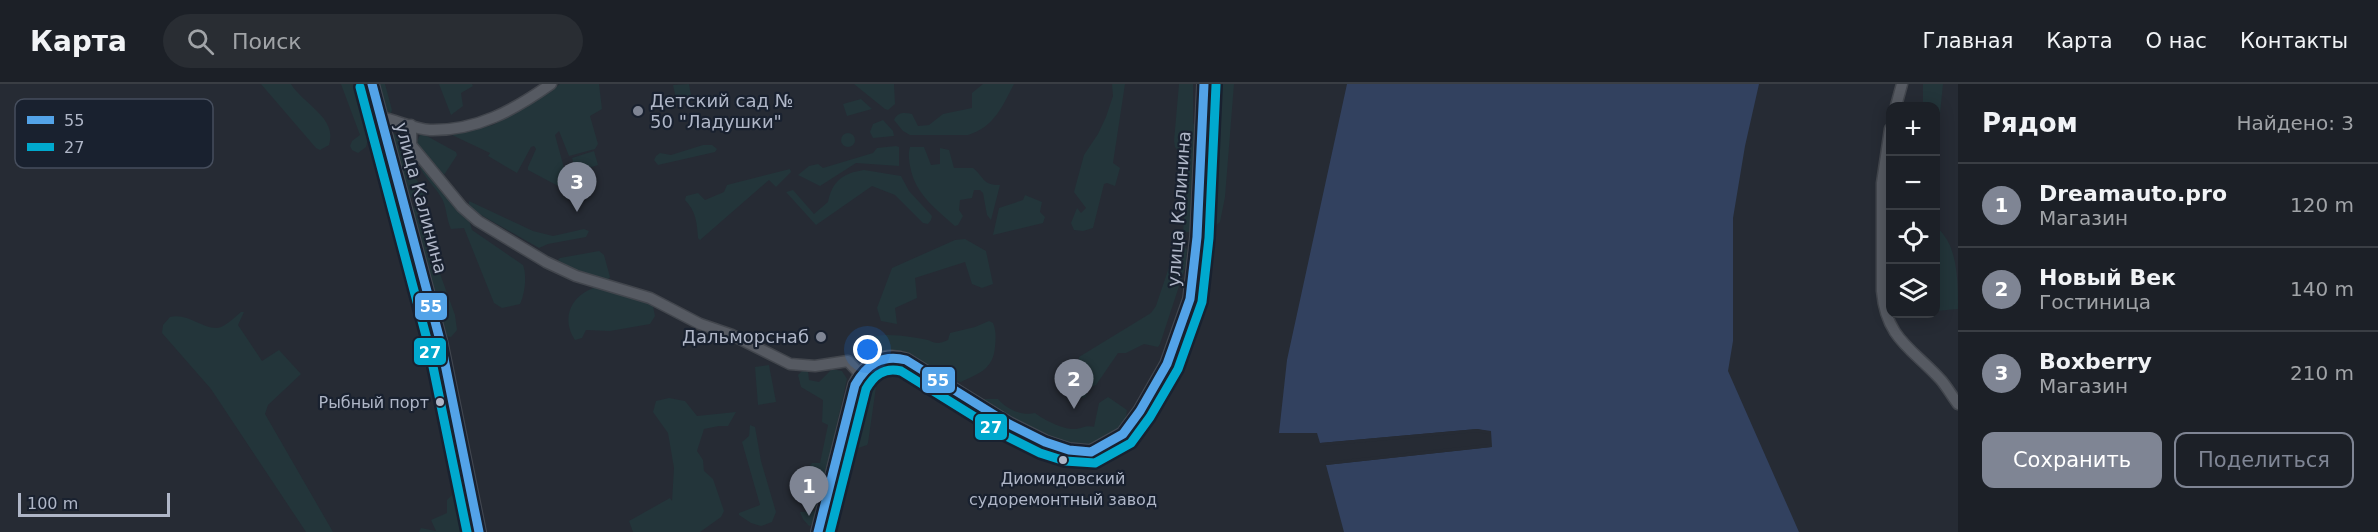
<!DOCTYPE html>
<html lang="ru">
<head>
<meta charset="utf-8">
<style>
  :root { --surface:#1c2027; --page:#292d33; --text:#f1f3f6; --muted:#a0a3a7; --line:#3a3e44; --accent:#7f8594 }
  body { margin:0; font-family:"DejaVu Sans",sans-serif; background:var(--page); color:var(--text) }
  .controls { position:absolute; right:18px; top:18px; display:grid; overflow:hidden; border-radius:12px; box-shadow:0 3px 15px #0003 }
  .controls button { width:54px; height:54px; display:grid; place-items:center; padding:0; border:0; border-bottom:2px solid var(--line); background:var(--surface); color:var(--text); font:30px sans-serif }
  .scale { position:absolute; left:18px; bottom:15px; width:152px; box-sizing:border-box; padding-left:6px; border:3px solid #afb6c7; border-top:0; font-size:16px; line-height:21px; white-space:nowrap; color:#afb6c7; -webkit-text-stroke:4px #19212f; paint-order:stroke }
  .you { position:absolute; left:868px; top:266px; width:21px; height:21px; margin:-15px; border:4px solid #fff; border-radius:50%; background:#1a73e8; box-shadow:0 0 0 9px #1a73e833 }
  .badge { display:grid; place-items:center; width:39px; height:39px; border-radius:50%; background:var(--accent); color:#fff; font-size:20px; font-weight:700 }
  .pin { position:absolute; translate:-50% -50px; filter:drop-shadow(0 2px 3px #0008) }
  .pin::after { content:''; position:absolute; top:32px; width:21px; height:18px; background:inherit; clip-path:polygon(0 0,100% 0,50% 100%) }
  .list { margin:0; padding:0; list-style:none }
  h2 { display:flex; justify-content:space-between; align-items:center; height:78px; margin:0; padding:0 24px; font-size:26px }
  h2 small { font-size:20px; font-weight:400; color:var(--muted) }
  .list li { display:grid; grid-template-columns:39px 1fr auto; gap:18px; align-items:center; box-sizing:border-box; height:84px; padding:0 24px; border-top:2px solid var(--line) }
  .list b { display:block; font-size:22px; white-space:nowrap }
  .list p { margin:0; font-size:20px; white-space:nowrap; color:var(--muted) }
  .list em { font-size:20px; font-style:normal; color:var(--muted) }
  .actions { display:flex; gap:12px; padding:18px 24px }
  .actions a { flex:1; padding:14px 0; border:2px solid var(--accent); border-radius:12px; text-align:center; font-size:21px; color:var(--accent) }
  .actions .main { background:var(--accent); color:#fff }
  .icon { flex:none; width:33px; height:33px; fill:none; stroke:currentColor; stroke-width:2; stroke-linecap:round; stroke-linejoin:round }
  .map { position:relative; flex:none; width:1958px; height:448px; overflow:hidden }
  header { display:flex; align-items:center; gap:36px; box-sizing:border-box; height:84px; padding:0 30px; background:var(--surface); border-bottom:2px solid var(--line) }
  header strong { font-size:28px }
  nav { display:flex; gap:33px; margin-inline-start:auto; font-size:21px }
  .search { width:420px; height:54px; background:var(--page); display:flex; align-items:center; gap:15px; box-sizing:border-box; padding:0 21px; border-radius:33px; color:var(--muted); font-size:22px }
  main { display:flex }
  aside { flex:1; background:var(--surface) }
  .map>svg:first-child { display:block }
</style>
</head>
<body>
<header>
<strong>Карта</strong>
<div class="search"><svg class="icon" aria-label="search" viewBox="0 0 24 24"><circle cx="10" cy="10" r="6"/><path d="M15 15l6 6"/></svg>Поиск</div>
<nav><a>Главная</a><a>Карта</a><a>О нас</a><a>Контакты</a></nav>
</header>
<main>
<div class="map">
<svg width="1958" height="448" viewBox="0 0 1958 448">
  <rect width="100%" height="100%" fill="#262b34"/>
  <g fill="#23353a">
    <path d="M261 0H291C303 20 338 34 329 61L320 66 316 64Z"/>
    <polygon points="341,0 357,0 370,47 366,63 358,69 352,66 350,62 352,57 360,51"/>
    <polygon points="374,0 385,0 392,26 391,29 383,28"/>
    <polygon points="439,0 472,0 473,2 461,9 463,22 451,31"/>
    <polygon points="560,0 599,0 602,25 590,32 598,60 595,65 569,72 559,47 555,51 569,102 560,103 528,86 528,83 536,65 534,62 531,63 517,89 488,72 490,69 452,51 493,41 533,19"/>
    <polygon points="689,0 691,11 676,15 673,1"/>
    <polygon points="854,0 894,0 895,20 888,26 885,25"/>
    <path d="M983 0H1014C1002 23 994 43 968 51H910L903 47 894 36C897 28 905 28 912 30L918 42 929 41 943 30 972 24V9Z"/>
    <polygon points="1112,0 1125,0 1113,79 1120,84 1115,102 1107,99 1104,100 1093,144 1083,147 1074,146 1071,139 1077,124 1081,129 1086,124 1074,108 1084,71 1098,50 1106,33 1113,12"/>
    <polygon points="1179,0 1193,0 1193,39 1199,47 1192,148 1183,148 1188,83 1184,82 1184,73 1175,63 1174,57"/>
    <polygon points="1213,0 1234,0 1225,113 1220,138 1214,143 1209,139"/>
    <polygon points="1923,0 1943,0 1936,69 1936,22 1923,22"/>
    <polygon points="861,15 872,25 847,32 843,20"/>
    <polygon points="883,36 893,47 894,52 873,54 870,48 873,40"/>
    <polygon points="390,46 403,58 402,68 406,78 426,111 424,114 407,113"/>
    <circle cx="848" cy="56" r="7"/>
    <polygon points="420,51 425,51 456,68 457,71 444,91 418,60 417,57"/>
    <polygon points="703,61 712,61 717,65 715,68 658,81 654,76 656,72 660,69 671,71"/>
    <polygon points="896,62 899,63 899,82 856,79 820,102 798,91 809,82 818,80 823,84 873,69 877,64"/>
    <path d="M910 63H924L931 81 940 80V64L949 66 954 84H973C985 94 982 101 1000 101L991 136 987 131 983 109 980 106H974L972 114 960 116 959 126 963 132 958 141 955 142C935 124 915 110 910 82 909 75 908 70 910 63Z"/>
    <polygon points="594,67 598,81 576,88 572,74"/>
    <path d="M419 77 469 136 472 146 523 181C527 191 525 210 520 220L502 224 494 219 464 144 451 145C446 135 447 122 441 113 435 102 419 89 419 77Z"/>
    <path d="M790 85 791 88 776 103 769 96 700 156 698 154C697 139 696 127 685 116L686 112 698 109 705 116 724 108 727 101Z"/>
    <path d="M864 86 901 92 909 107 932 132 931 136 928 140 923 139 895 111 872 102 816 141 786 108 793 106 814 130 828 118C832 98 842 89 864 86Z"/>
    <polygon points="1025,111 1042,118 1040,128 1045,133 1043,139 993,151 999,124 1023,116"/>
    <polygon points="469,117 533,147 553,152 584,145 589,147 586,153 548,160 539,164 474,127 469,122"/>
    <polygon points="410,120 415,124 419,132 455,231 457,246 451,253 444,252"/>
    <path d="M1936 143C1958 160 1958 197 1958 225L1936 227Z"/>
    <polygon points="965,155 986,167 993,200 982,204 972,200 965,178 915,194 917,214 895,224 897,240 881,237 877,224 892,184 955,156"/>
    <path d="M1179 160 1187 165 1186 181 1160 260 1158 263 1144 260 1126 269H1118L1096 301 1088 304 1086 313 1082 314 1075 307C1092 285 1077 291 1079 273L1151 229 1156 222 1175 165Z"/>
    <polygon points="599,167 604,171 610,193 607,197 577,188 558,176 560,174"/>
    <path d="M597 203 643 217 653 222 655 232 650 240 610 247 586 246 582 254 575 256C560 233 572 210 597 203Z"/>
    <path d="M241 228H244L238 241 262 277 279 266 301 290 268 321 265 330 333 448H306L211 305 162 249 163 241 170 233C189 228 207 249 221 243 228 240 235 233 241 228Z"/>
    <path d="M989 237 993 239C996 246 996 254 995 263 993 285 980 289 961 298 937 295 920 270 896 267 884 265 876 274 864 275L857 268C860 242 911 253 928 256 936 260 939 260 948 256L950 249 975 243Z"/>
    <polygon points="769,281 776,318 758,321 755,283"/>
    <path d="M832 285 842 287 847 295C836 343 826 392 813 440L809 442 803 435 800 428 815 427 816 397 801 394 812 379H820L828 341 822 338 823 316 801 303 798 291 802 287H808L809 296 819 298Z"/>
    <path d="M875 295 877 296 868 359 867 361 850 367 849 360C853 344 859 302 875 295Z"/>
    <path d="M1108 313 1127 326C1126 338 1121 346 1110 352 1105 355 1097 362 1090 363 1068 367 997 330 982 315H998C1007 326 1023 332 1035 329 1044 336 1064 346 1076 345 1084 344 1085 341 1094 343L1099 319Z"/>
    <polygon points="669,314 685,317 697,332 736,328 728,342 719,342 704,345 697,367 703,376 704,387 713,395 724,427 721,433 700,448 633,448 629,437 670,414 672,417 674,384 668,349 653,328 656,317"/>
    <polygon points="750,341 755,343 761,377 776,428 772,438 761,442 751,439 739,431 739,429 760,421 742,358 749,352"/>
    <polygon points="458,405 462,407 471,448 419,448 421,444 436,447 431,436 447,429 447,416"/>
  </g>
  <polygon fill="#32415f" points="1347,0 1759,0 1745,62 1733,134 1733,257 1728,287 1799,448 1344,448 1326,381 1491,363 1491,348 1477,345 1320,359 1317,349 1279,349 1287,276"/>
  <polygon fill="#262b34" points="1477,345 1491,347 1492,363 1326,381 1325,378 1488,360 1488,350 1477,348 1321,362 1320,359"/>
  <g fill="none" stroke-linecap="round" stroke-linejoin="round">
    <defs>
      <g id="minor">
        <polyline points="1896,22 1902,0"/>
        <path d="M380 33C396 36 414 45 430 46 477 47 514 26 551 0"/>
        <polyline points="411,41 411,61 462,123 478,137 546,178 576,192 650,214 700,240 732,251 790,280 815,282 848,277 860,290"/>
        <path d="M1890 45 1882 99V207C1886 255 1913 265 1941 296 1947 303 1952 312 1958 320"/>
      </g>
      <g id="major">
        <polyline points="372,0 441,260 479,448"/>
        <path d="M818 448 855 301C865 280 882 268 906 276L1009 340 1045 358 1069 366 1091 368 1123 350 1140 327 1167 280 1190 215 1197 153 1204 0"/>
      </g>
    </defs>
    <use href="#minor" stroke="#42464d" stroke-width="13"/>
    <use href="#major" stroke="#434851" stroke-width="16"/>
    <use href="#minor" stroke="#565a62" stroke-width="10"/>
    <use href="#major" stroke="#585c65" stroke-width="14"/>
    <defs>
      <g id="bus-1">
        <polyline points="372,0 441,260 479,448"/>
        <path d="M818 448 855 301C867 280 882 270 906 276L1009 340 1045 358 1069 366 1091 368 1123 350 1140 327 1167 280 1190 215 1197 153 1204 0"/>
      </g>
      <g id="bus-2">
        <polyline points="360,3 429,263 467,448"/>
        <path d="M830 448 866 305C874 291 884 283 901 287L1004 351 1040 369 1065 377 1095 379 1131 359 1150 333 1178 285 1202 218 1209 154 1216 1"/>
      </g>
    </defs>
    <use href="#bus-1" stroke="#19212f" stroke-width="14"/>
    <use href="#bus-2" stroke="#19212f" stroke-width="14"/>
    <use href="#bus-1" stroke="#53a3e8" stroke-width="9"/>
    <use href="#bus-2" stroke="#00a9ce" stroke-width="9"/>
  </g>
  <g fill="#7f8594" stroke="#19212f" stroke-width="2">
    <circle cx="638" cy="27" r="6"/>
    <circle cx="821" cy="253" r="6"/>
  </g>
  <g fill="#afb6c7" stroke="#19212f" stroke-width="2">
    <circle cx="440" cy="318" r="5"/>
    <circle cx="1063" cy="376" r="5"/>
  </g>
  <g text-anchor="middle" stroke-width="4.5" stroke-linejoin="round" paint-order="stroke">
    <g font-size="16" fill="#afb6c7" stroke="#19212f" text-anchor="end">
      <text x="429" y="324">Рыбный порт</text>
      <text x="1063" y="400" text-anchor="middle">Диомидовский<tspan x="1063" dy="21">судоремонтный завод</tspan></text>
    </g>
    <g font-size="18" fill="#afb6c7" stroke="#19212f" text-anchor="start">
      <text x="650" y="23">Детский сад №<tspan x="650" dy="21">50 "Ладушки"</tspan></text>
      <text x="809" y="259" text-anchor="end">Дальморснаб</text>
    </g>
    <g font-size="18" fill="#afb6c7" stroke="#19212f">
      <text transform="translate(421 114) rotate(75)" y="6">улица Калинина</text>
      <text transform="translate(1179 125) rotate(-86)" y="6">улица Калинина</text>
    </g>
  </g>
  <rect x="15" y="15" width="198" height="69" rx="9" fill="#19212f" stroke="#464e5d" stroke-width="1.5"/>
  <rect x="27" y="32" width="27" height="8" fill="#53a3e8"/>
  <rect x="27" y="59" width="27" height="8" fill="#00a9ce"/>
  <g font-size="16" fill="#afb6c7">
    <text x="64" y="42">55</text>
    <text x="64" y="69">27</text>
  </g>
  <g stroke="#19212f" stroke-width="2">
    <rect x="414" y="208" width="34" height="29" rx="6" fill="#53a3e8"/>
    <rect x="413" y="253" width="34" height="29" rx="6" fill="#00a9ce"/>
    <rect x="921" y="282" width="35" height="28" rx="6" fill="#53a3e8"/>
    <rect x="974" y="329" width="34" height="28" rx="6" fill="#00a9ce"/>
  </g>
  <g font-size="16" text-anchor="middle" font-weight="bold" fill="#fff">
    <text x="431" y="228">55</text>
    <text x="430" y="274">27</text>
    <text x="938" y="302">55</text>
    <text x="991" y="349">27</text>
  </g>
</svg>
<div class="controls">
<button>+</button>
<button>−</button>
<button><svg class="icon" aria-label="locate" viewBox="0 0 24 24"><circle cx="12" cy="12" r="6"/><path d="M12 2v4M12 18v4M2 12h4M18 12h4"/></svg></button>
<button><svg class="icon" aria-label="layers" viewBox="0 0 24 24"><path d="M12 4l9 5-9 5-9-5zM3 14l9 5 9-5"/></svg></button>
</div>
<div class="scale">100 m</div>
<div class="you"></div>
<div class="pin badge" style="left:809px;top:432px">1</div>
<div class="pin badge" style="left:1074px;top:325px">2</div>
<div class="pin badge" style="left:577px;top:128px">3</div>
</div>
<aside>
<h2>Рядом<small>Найдено: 3</small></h2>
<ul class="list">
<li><span class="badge">1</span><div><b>Dreamauto.pro</b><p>Магазин</p></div><em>120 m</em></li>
<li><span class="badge">2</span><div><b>Новый Век</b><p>Гостиница</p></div><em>140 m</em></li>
<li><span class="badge">3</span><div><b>Boxberry</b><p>Магазин</p></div><em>210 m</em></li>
</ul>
<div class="actions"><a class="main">Сохранить</a><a>Поделиться</a></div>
</aside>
</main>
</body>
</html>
